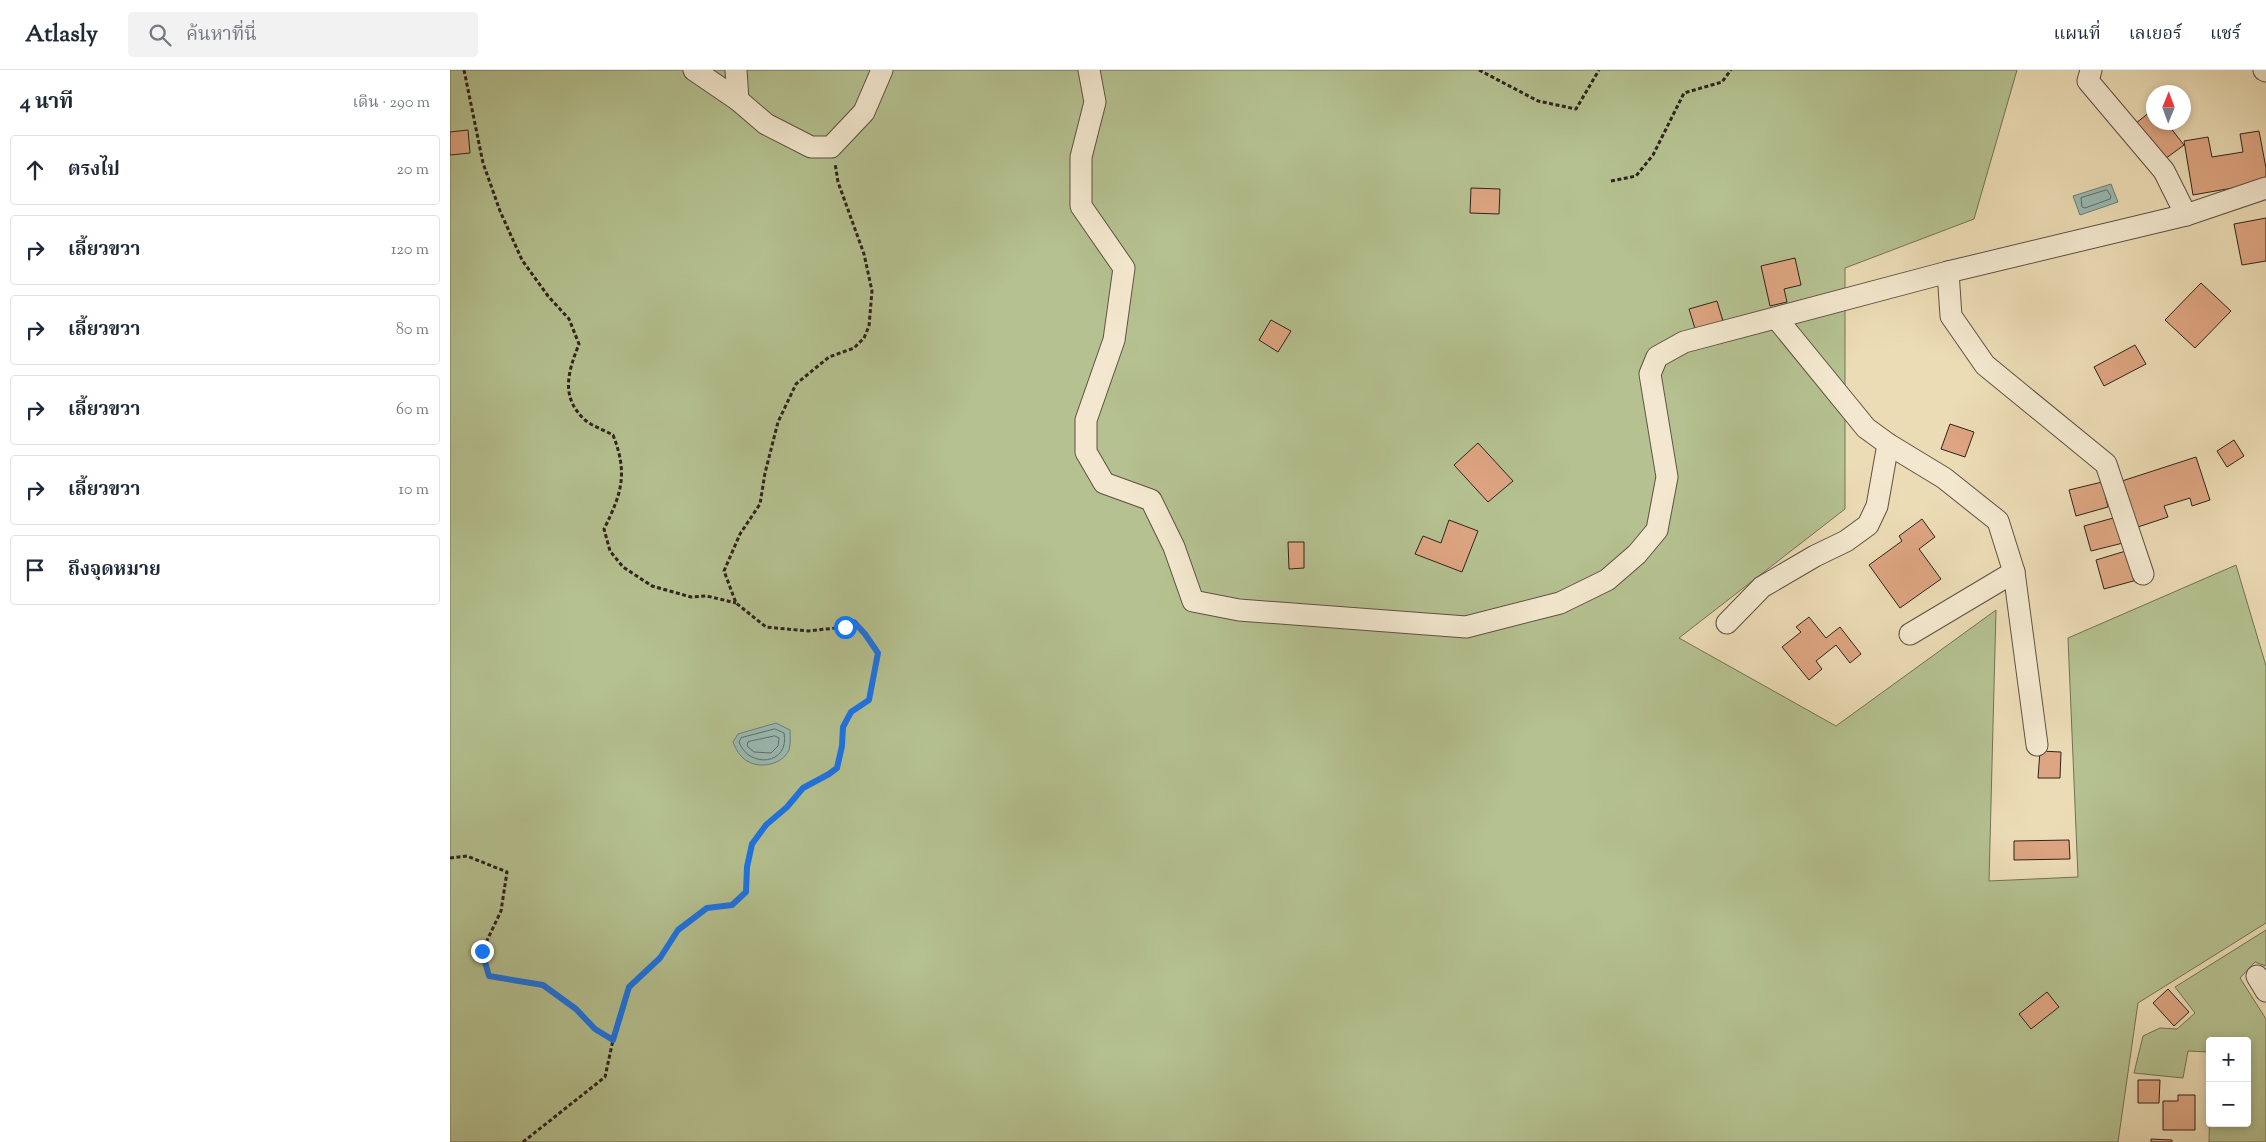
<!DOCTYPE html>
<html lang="th">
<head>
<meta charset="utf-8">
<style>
  :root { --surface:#fff; --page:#f2f2f3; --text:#1f2937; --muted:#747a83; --line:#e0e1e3 }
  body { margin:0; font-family:"Sorts Mill Goudy","Noto Serif Thai",serif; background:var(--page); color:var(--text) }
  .controls { position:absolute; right:15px; bottom:15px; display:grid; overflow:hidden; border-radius:5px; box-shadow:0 2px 8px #0003 }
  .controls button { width:45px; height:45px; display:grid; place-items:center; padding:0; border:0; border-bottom:1px solid var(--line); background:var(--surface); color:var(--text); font:25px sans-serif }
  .compass { position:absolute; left:1696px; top:15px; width:45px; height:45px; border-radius:50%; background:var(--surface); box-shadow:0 2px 8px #0003; rotate:1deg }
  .stop { position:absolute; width:15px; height:15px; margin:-11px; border:4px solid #1a73e8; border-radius:50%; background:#fff }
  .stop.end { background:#1a73e8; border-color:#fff; box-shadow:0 1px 5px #0008 }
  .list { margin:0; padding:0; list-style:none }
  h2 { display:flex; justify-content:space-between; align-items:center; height:65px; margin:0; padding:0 20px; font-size:21px }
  h2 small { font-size:16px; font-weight:400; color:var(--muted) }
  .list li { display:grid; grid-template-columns:32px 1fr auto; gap:15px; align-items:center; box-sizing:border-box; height:70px; margin:0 10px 10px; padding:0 10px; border:1px solid var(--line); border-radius:5px }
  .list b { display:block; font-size:19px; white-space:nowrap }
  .list em { font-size:16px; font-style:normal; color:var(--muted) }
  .icon { flex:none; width:28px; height:28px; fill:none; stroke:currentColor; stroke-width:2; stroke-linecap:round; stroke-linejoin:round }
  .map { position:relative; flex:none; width:1816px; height:1072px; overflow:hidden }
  header { display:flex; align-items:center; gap:30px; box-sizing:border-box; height:70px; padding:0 25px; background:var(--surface); border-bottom:1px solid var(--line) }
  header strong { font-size:24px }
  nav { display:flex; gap:28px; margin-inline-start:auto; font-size:18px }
  .search { width:350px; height:45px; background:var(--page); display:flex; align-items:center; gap:12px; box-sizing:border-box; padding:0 18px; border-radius:5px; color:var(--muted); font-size:19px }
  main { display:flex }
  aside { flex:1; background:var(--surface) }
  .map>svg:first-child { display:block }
</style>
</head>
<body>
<header>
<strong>Atlasly</strong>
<div class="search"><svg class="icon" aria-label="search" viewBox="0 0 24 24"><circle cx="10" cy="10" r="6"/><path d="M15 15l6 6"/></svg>ค้นหาที่นี่</div>
<nav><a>แผนที่</a><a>เลเยอร์</a><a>แชร์</a></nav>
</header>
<main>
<aside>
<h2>4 นาที<small>เดิน · 290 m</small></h2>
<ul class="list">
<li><svg class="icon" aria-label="ahead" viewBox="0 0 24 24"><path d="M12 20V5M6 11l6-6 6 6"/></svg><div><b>ตรงไป</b></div><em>20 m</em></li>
<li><svg class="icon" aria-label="right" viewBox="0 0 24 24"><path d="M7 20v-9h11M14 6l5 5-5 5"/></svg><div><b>เลี้ยวขวา</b></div><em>120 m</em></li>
<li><svg class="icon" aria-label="right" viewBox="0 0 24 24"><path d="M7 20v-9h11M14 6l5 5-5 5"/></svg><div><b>เลี้ยวขวา</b></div><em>80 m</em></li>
<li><svg class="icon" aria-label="right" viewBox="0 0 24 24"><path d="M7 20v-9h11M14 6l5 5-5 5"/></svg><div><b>เลี้ยวขวา</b></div><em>60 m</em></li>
<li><svg class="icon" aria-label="right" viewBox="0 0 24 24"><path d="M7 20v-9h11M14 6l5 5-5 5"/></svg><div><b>เลี้ยวขวา</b></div><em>10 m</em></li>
<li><svg class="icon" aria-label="arrive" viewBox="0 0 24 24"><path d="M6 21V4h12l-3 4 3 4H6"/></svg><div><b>ถึงจุดหมาย</b></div></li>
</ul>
</aside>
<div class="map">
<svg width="1816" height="1072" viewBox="0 0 1816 1072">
  <rect width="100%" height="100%" fill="#ecdcb5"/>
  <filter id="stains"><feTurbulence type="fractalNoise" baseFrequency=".004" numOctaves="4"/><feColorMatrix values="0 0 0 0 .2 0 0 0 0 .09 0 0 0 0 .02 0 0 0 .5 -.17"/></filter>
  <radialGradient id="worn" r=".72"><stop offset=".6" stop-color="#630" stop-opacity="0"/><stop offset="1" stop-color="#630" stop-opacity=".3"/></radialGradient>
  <g fill="#b5c190" stroke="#727257">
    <polygon points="0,0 1567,0 1524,149 1395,198 1395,439 1229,568 1386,656 1546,540 1539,811 1628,807 1618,568 1786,495 1816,596 1816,853 1688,933 1668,1072 0,1072"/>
    <polygon points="1816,860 1816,896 1805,892 1790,908 1816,949 1816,1072 1759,1072 1760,1029 1760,1053 1797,1053 1797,971 1760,971 1760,984 1759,982 1738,981 1733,1008 1684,1003 1693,966 1710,958 1727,959 1745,943 1725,917"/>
  </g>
  <g fill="#99bab3" stroke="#6f7e77">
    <polygon points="1661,114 1668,132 1630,145 1623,126"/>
    <path d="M326 653 340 660C340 666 341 674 339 680 332 695 310 699 297 691 289 686 286 679 283 672L288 664Z"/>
  </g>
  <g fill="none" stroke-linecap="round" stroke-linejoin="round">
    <g stroke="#646e68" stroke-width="1">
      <polygon points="1657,120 1661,126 1660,129 1635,138 1632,137 1631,128"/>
      <path d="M325 659 334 663C340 695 299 699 289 672L291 668Z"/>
      <polygon points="325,666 329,668 328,676 321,683 304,682 297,676 298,672"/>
    </g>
  </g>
  <g fill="#dda581" stroke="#30231e">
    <polygon points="1704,39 1704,52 1716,52 1734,75 1715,89 1686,53"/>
    <polygon points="18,60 20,83 0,85 0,62"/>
    <polygon points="1809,61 1816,98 1816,112 1743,125 1734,71 1758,67 1762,87 1793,82 1790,64"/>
    <polygon points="1021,118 1050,119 1049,144 1020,143"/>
    <polygon points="1816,148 1816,191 1792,195 1784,154"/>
    <polygon points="1345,188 1351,215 1334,219 1337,232 1320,236 1311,196"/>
    <polygon points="1751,213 1781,241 1745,278 1715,250"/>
    <polygon points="1267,231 1275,258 1247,265 1239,239"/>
    <polygon points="821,250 841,261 828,282 809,270"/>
    <polygon points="1685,275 1696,294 1654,316 1644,297"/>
    <polygon points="1500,354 1524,362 1515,387 1491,379"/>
    <polygon points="1784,370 1794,386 1777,397 1767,381"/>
    <polygon points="1028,373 1063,411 1038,432 1004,395"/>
    <polygon points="1746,387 1760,430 1742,436 1740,428 1714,436 1718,447 1688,457 1672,411"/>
    <polygon points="1652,412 1658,437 1626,446 1619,420"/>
    <polygon points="1667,447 1673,473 1641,481 1634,456"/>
    <polygon points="1472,449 1485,467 1469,479 1491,509 1450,538 1419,495 1452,471 1449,466"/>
    <polygon points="999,450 1028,461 1012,502 965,484 973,466 991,473"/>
    <polygon points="838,472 854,472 854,498 839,499"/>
    <polygon points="1679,480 1687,510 1654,519 1646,490"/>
    <polygon points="1359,547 1376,568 1390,557 1411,584 1400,593 1386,575 1366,591 1372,599 1359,610 1332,577 1351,562 1346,557"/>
    <polygon points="1590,681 1611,682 1610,708 1588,708"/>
    <polygon points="1619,770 1620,789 1564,790 1564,771"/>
    <polygon points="1718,919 1739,942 1724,956 1703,933"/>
    <polygon points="1597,922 1609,937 1581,959 1569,944"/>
    <polygon points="1688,1010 1710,1010 1709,1033 1688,1033"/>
    <polygon points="1728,1025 1745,1025 1745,1060 1713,1060 1713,1031 1728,1031"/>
    <polygon points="1701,1069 1722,1070 1722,1072 1701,1072"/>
  </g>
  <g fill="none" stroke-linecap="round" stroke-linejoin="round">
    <defs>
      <g id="minor">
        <polyline points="244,0 288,30 316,54 361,77 381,77 414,42 432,0"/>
        <polyline points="286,0 288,30"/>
        <polyline points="639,0 645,32 631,87 631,136 674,198 664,270 636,350 636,382 654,413 701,430 724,477 743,531 789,540 1016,557 1110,533 1157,510 1187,484 1207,460 1217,407 1200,304 1207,287 1234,272 1498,202 1736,145 1816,118"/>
        <polyline points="1641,0 1638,11 1714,101 1736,145"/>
        <polyline points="1814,0 1816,1"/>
        <polyline points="1498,202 1501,246 1535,295 1656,394 1693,504"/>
        <polyline points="1327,249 1416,358 1438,374 1494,408 1548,451 1564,502 1587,675"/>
        <polyline points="1277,553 1312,517 1365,486 1396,471 1418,455 1427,436 1438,374"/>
        <polyline points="1460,564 1564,502"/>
        <polyline points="1807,906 1816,921"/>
      </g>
    </defs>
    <use href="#minor" stroke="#5f5144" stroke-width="23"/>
    <g stroke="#30231e" stroke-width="3" stroke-dasharray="4 2.5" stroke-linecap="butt">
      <path d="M14 0 33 93 50 141 72 190 98 226 119 249 129 274C118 302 110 327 135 350 142 356 154 360 163 365 178 403 172 423 154 459L160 481 173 497 202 516 241 527 257 526 286 533"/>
      <polyline points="1029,0 1088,31 1126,39 1149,0"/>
      <polyline points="1161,111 1186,106 1203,85 1234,23 1272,12 1281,0"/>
      <polyline points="0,788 17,786 57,802 51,841 32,881 39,906 93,915 126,939 145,959 163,970 179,917 210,888 228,860 257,838 282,835 296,822 297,797 301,774 316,755 337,737 353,717 379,704 387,698 393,676 393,657 401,642 419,630 428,583 415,564 404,552 395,557 358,561 316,557 286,533 274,501 290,464 310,434 315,403 328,352 346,314 379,287 404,278 414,268 419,256 422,221 414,184 388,112 385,93"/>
      <polyline points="73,1072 155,1007 163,970"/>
    </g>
    <use href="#minor" stroke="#f3e8cf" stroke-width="21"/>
  </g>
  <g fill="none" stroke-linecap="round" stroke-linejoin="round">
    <polyline stroke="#1a73e8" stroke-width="6" points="32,881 39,906 93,915 126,939 145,959 163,970 179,917 210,888 228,860 257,838 282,835 296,822 297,797 302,774 316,755 337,737 353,718 379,704 387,698 392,676 393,657 401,642 419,630 428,583 415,564 404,552 395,557"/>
  </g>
  <rect width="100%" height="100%" filter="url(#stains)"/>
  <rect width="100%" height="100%" fill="url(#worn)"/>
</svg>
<div class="controls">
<button>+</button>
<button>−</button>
</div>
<svg class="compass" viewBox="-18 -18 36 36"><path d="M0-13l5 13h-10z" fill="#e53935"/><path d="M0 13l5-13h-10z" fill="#747a83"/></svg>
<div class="stop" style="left:395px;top:557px"></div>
<div class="stop end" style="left:32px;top:881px"></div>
</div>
</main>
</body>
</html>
